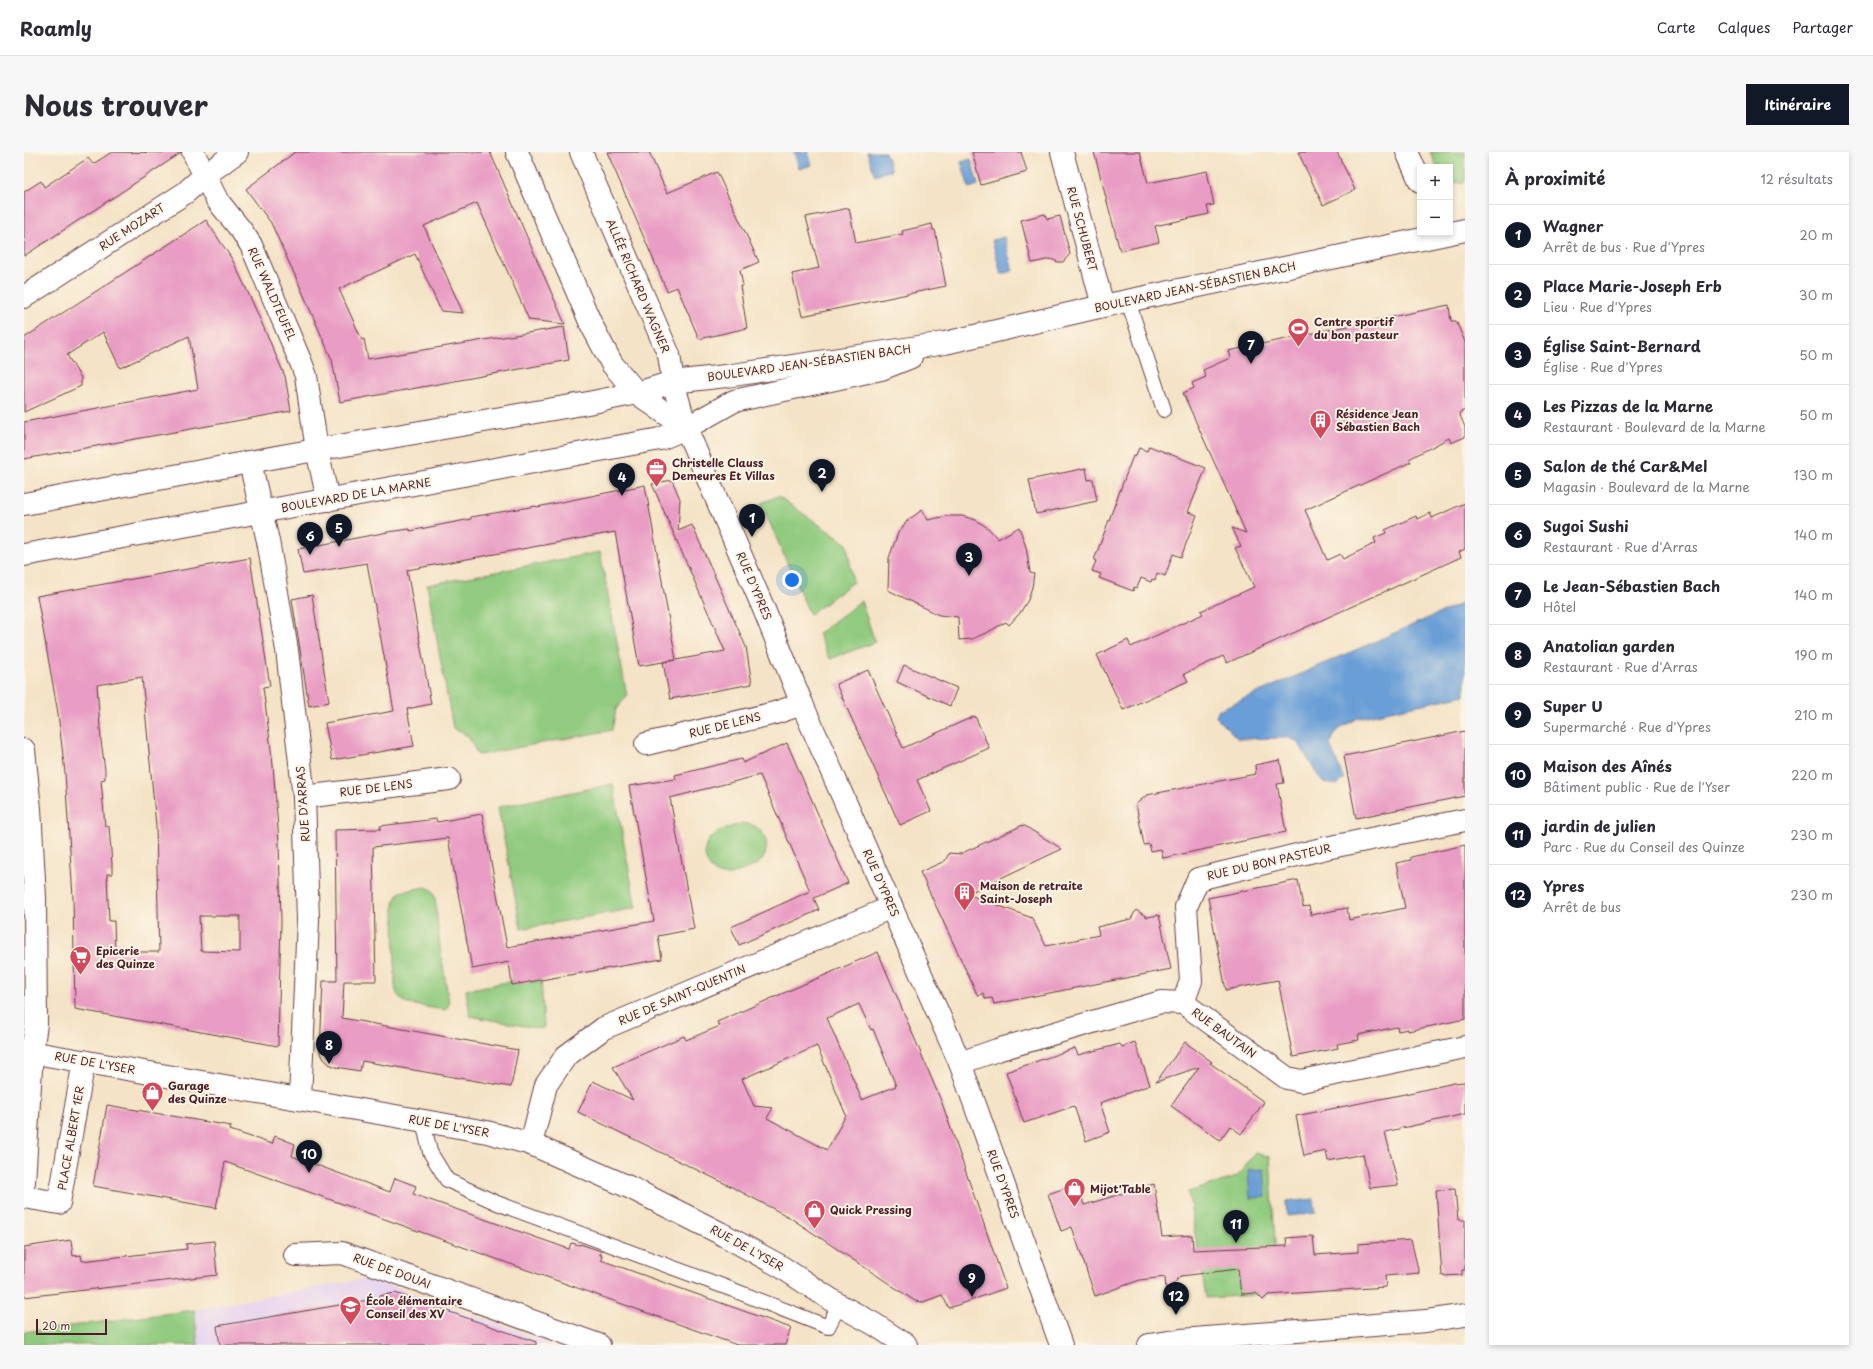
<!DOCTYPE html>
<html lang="fr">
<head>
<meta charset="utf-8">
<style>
  :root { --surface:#fff; --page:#f7f7f7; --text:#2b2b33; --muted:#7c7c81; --line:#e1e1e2; --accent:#111827 }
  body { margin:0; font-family:"Playpen Sans",sans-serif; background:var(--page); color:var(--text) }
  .controls { position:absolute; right:12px; top:12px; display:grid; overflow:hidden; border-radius:0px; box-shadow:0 2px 6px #0003 }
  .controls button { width:36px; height:36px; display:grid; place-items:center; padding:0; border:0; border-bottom:1px solid var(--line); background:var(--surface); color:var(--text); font:20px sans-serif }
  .scale { position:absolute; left:12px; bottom:10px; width:71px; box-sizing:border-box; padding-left:4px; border:2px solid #4a1f2b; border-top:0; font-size:11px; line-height:14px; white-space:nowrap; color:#4a1f2b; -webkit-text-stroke:3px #fcf5e5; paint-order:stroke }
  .you { position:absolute; left:768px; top:428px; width:14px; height:14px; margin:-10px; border:3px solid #fff; border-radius:50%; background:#1a73e8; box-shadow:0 0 0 6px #1a73e833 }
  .badge { display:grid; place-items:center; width:26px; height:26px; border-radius:50%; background:var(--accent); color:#fff; font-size:13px; font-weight:700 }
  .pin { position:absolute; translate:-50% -33px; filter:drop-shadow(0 1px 2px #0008) }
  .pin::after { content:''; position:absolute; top:21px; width:14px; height:12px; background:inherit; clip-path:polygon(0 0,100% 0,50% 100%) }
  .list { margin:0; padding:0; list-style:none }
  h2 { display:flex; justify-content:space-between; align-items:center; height:52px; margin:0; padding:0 16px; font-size:17px }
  h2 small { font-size:13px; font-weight:400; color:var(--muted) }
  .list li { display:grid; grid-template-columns:26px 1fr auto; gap:12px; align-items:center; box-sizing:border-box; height:60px; padding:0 16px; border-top:1px solid var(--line) }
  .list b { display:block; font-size:15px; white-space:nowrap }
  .list p { margin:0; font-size:13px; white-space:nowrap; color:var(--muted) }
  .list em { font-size:13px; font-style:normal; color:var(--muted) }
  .map { position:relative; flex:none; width:1441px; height:1193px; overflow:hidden; border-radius:0px }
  header { display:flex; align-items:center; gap:24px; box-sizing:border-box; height:56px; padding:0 20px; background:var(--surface); border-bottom:1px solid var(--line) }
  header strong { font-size:19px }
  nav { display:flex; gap:22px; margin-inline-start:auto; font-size:14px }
  .intro { display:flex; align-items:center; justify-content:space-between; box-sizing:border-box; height:96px; padding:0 24px }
  h1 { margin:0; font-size:28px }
  .button { padding:10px 18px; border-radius:0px; background:var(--accent); color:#fff; font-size:14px; font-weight:700 }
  main { display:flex; gap:24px; padding:0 24px }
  aside { flex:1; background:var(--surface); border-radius:0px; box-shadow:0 2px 6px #0003 }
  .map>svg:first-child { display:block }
</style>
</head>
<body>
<header>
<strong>Roamly</strong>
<nav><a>Carte</a><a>Calques</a><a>Partager</a></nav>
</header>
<div class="intro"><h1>Nous trouver</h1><a class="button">Itinéraire</a></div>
<main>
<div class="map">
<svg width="1441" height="1193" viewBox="0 0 1441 1193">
  <rect width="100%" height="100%" fill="#fcf5e5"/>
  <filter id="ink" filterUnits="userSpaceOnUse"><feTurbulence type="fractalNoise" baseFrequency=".025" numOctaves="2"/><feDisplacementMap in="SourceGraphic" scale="8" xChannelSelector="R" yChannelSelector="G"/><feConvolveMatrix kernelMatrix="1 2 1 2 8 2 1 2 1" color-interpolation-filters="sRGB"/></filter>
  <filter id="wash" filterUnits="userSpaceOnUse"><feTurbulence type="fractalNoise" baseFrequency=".012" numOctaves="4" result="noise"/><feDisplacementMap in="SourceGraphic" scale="16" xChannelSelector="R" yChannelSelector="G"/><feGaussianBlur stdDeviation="0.9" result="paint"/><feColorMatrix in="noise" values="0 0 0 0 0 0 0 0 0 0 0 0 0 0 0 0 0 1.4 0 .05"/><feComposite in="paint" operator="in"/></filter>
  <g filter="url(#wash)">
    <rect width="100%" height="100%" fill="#f4e3c6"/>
    <polygon fill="#e6d2f0" points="345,1126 533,1193 174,1193 170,1158"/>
    <g fill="#91cb7f" stroke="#6e7555">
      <polygon points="1406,0 1441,0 1441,30 1431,31 1426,28 1426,15 1413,15"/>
      <polygon points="754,344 823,392 829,430 786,463 737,351"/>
      <polygon points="576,400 603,544 592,557 588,578 454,603 444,584 429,576 403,433"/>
      <polygon points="837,449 851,490 806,507 794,482"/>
      <polygon points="589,632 612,756 497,777 474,655"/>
      <path d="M718 671C725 672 732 673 737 679 745 688 744 705 734 712 729 715 722 717 717 719 711 721 706 724 699 723 682 721 675 697 687 685 693 678 709 675 718 671Z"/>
      <polygon points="401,735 407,737 411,745 416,795 425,851 423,856 420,858 384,852 378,848 373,842 371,834 370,751 376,740"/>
      <polygon points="517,828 520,875 516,877 446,864 442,838 488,829 489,833"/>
      <polygon points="1231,1001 1246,1005 1254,1142 1182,1146 1164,1040 1213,1025"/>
      <polygon points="170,1158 174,1193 0,1193 0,1180"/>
    </g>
    <g fill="#699ed6" stroke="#5a5e80">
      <polygon points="770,0 784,0 788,13 775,17"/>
      <polygon points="843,0 861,0 868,18 851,24"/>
      <polygon points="947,7 954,33 945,36 937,10"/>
      <polygon points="980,85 989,119 977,122 968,88"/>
      <polygon points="1441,450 1441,543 1334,566 1313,578 1306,593 1320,627 1313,633 1300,631 1292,621 1274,590 1265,586 1214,587 1192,565 1194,558"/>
      <polygon points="1240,1017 1242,1045 1226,1046 1224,1018"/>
      <polygon points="1290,1047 1292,1061 1263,1064 1262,1050"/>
    </g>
    <g id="blocks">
      <g fill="#e99dc4" fill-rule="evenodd">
        <polygon points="88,0 157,1 0,104 0,40 17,29 20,35 64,6 69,12"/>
        <polygon points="271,0 466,0 541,172 505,168 453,51 400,74 439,161 417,159 391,102 315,137 338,188 340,187 344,207 540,175 545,208 316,250 308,208 274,130 247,71 222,37"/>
        <polygon points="583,0 625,0 643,41 693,20 735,110 716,118 719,134 716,134 723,176 675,187 653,135 643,139"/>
        <polygon points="948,0 997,0 1003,20 957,33"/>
        <polygon points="1070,0 1116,0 1124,31 1183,19 1190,53 1183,54 1185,62 1131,74 1135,90 1096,99"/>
        <polygon points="1274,0 1313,0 1331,38 1299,53"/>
        <polygon points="825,56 832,91 879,82 878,79 908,72 909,78 911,78 922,134 778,164 768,122 795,116 782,65"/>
        <polygon points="1021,62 1023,67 1036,64 1046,102 1039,110 1034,110 1027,107 1008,111 997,68"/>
        <polygon points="182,68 208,107 228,149 261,224 267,259 0,307 0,270 174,237 165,184 96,216 79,180 43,203 57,226 57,234 0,260 0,186"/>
        <polygon points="1425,153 1427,169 1432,169 1441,190 1441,258 1435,261 1441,275 1441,285 1427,291 1425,286 1385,307 1387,310 1281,358 1303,408 1316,402 1319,407 1352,391 1350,386 1362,381 1361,378 1392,364 1393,367 1406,361 1408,366 1441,351 1441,397 1435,400 1437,405 1203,511 1199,504 1160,522 1164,529 1099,558 1073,503 1104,488 1107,495 1179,462 1177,459 1230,435 1211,396 1217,394 1208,376 1222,381 1159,241 1170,236 1168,231 1182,225 1179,218 1206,206 1204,199"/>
        <polygon points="1125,294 1182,316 1164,360 1173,363 1157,405 1149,402 1141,424 1133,421 1131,428 1128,427 1127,430 1117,426 1113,436 1110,435 1109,439 1075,426 1077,422 1068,419 1072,409 1070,408 1109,304 1111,305 1115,296 1123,299"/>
        <polygon points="1062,316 1064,328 1069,327 1073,349 1012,362 1005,328"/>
        <polygon points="648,328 656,347 654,379 668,373 722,495 728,532 646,547 639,510 651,508 615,514 591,380 383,418 407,552 383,557 390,594 308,608 301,571 370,559 343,411 279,422 274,397 364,380 386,377 386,379 421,372 447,367 447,365 512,354 513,355 621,333 652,508 701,499 628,332"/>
        <polygon points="898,358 904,368 923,364 938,364 952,368 964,376 974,387 995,375 1002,395 1006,421 1010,422 1008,435 1004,448 996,461 985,473 982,470 964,480 948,487 935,488 934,465 915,463 864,438 865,406 874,381 883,369"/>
        <path d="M226 406 246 534 239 535 249 613 255 690 257 768 254 894 51 857 49 746 41 621 34 561 13 444ZM118 525 132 674 135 800H91L90 769H85L83 722H88V712L85 674H81L77 628 81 627V618L77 589 73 533ZM175 764H216V800L177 799Z"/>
        <polygon points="288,443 305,550 285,554 268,447"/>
        <polygon points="880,513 933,536 926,554 873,530"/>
        <polygon points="844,518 879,596 951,564 965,596 893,628 907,659 876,673 812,532"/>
        <polygon points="1441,579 1441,644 1332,666 1320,604"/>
        <polygon points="763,591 824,731 790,746 795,758 715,793 707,775 786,739 736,623 646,646 670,777 634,784 638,807 488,833 485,810 448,817 424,686 349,695 352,829 320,829 318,866 494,898 487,935 338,909 336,919 312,915 305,912 300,907 296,900 299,829 313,829 311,678 357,677 356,674 412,667 413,670 458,662 483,795 630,769 605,634 652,627 651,623 718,607 719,611"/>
        <polygon points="1256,608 1260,631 1253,632 1262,680 1139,706 1137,697 1127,699 1125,692 1120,693 1112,652 1123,643 1232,622 1231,613"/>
        <polygon points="999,673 1038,697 943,742 1008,766 1022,794 1075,783 1073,775 1107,767 1112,758 1123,765 1135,763 1147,817 970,852 968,846 962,847 959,841 954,844 896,720 921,709 925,701 936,702"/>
        <polygon points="1441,693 1441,867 1384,879 1384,877 1374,879 1373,875 1334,883 1335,888 1313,892 1314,896 1269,905 1254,828 1202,838 1184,746 1274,728 1279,755 1285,754 1287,763 1323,756 1325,768 1381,756 1372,711 1387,708 1387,705"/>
        <path d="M854 800 918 951 982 1136 925 1156 918 1143 899 1150 891 1149 765 1065 706 1034 554 960 569 929 609 948 589 915 660 884 662 888 696 874 693 870ZM835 852 847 878 849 877 872 934 838 948 803 866ZM793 894 822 963 803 998 743 966 749 956 730 954 718 927Z"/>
        <polygon points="1111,890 1126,933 1076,951 1086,980 1062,989 1050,954 1000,971 982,920 1051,896 1054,903 1096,892 1098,895"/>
        <polygon points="1161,890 1188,910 1186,911 1240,950 1217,982 1206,974 1196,988 1147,954 1175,915 1132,930"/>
        <polygon points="1441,930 1441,962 1361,980 1374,1033 1346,1036 1339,1002 1304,1009 1302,999 1280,1004 1272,964 1381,942 1430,931"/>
        <polygon points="83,953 207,974 206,978 248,992 251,984 271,992 268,1004 366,1040 371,1026 392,1034 389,1042 545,1097 547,1091 556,1093 556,1092 577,1099 576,1103 578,1103 577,1108 767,1176 761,1193 713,1193 201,1010 192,1056 69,1034"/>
        <polygon points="1053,1032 1060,1053 1130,1032 1138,1085 1168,1083 1169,1098 1263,1094 1262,1086 1289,1084 1291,1103 1334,1100 1334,1092 1387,1088 1395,1121 1361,1124 1362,1135 1244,1143 1239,1148 1232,1141 1217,1142 1214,1117 1157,1124 1142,1140 1141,1125 1116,1128 1071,1144 1048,1075 1037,1079 1024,1042"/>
        <polygon points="1431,1037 1434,1068 1441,1068 1441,1118 1438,1118 1438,1123 1418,1124 1412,1038"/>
        <polygon points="47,1088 49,1104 57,1103 58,1109 163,1097 162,1092 190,1089 193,1123 0,1145 0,1095"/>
        <polygon points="371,1141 512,1190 512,1193 196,1193 193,1174 356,1146 355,1144"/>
      </g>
    </g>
  </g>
  <g filter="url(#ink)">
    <use href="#blocks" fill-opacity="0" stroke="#643c42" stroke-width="1"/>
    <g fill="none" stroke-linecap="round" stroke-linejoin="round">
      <defs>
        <g id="service">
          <polyline points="1104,149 1140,258"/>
          <polyline points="399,969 406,1000 423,1028 473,1051 704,1136 804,1175 815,1153"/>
        </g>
        <g id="minor">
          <polyline points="169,0 193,48 217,78 227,93 278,213 282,224 293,298 304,348"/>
          <polyline points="493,0 567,172 588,212 613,241 662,276"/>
          <polyline points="557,0 645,203 649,230 662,276 739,455 778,552 936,911 1037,1193"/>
          <polyline points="1038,0 1079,154"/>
          <polyline points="1383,0 1396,29"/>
          <polyline points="0,145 161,41 180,24 213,0"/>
          <polyline points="226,310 244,389 263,498 280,645 284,768 276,947"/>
          <polyline points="622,592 751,561 778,552"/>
          <polyline points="0,598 6,657 11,746 12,872 8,900 0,1030"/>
          <polyline points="280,645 425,627"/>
          <polyline points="1159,851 1167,829 1162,755 1174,727 1302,696 1441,668"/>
          <polyline points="0,899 463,980 507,992 607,1036 696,1081 756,1114 815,1153 850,1172 882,1193"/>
          <polyline points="936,911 973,898 1137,850 1159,851 1263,926 1277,929 1441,895"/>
          <polyline points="507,992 522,933 542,904 580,876 868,755"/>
          <polyline points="0,1045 35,1051 60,909"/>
          <polyline points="271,1103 318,1101 575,1193"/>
          <polyline points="1125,1193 1157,1188 1402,1169 1441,1163"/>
        </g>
        <g id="tertiary">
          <polyline points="0,352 263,303 564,251 613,241 649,230 702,224 921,191 1079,154 1441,78"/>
          <polyline points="0,403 636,287 662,276 710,249 857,217 887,205"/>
        </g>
      </defs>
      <use href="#service" stroke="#643c42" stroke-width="16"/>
      <use href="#minor" stroke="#643c42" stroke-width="24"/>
      <use href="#tertiary" stroke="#643c42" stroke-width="24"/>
      <use href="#service" stroke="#fff" stroke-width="14"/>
      <use href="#minor" stroke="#fff" stroke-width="22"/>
      <use href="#tertiary" stroke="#fff" stroke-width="22"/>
    </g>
  </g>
  <defs>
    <symbol id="stadium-pin" viewBox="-11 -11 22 30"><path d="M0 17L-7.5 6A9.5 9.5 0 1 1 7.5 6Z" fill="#d1495b" stroke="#fcf5e5"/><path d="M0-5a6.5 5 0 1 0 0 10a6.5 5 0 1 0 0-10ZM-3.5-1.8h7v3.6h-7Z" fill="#fff"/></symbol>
    <symbol id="building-pin" viewBox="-11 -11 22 30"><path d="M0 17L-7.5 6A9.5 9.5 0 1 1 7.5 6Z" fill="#d1495b" stroke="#fcf5e5"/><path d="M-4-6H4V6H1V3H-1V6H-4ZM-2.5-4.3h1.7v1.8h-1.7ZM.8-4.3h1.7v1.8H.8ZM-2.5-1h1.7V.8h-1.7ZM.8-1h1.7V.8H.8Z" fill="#fff"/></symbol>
    <symbol id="office-pin" viewBox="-11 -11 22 30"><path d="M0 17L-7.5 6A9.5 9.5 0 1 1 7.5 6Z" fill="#d1495b" stroke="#fcf5e5"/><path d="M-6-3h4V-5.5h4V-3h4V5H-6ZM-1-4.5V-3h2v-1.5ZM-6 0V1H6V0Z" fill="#fff"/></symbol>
    <symbol id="supermarket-pin" viewBox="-11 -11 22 30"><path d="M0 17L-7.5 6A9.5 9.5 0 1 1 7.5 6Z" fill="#d1495b" stroke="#fcf5e5"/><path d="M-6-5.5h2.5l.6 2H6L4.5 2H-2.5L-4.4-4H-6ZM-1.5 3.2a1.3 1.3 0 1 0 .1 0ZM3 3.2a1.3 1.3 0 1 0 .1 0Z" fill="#fff"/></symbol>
    <symbol id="shop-pin" viewBox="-11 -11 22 30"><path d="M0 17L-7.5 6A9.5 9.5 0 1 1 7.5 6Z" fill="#d1495b" stroke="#fcf5e5"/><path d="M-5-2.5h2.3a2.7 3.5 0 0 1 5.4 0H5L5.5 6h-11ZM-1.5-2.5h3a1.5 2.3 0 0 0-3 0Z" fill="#fff"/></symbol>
    <symbol id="school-pin" viewBox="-11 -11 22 30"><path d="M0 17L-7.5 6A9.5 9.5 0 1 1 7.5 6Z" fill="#d1495b" stroke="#fcf5e5"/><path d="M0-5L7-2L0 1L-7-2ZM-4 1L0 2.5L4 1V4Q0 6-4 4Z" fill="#fff"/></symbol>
  </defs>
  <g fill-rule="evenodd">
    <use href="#stadium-pin" x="1262" y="164" width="25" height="34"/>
    <use href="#building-pin" x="1284" y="256" width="25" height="34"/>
    <use href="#office-pin" x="620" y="304" width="25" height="34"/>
    <use href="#building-pin" x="928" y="728" width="25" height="34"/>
    <use href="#supermarket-pin" x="44" y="792" width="25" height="34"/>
    <use href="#shop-pin" x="116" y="928" width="25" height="34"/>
    <use href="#shop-pin" x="1038" y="1024" width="25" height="34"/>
    <use href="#shop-pin" x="778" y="1046" width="25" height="34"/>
    <use href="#school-pin" x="314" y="1142" width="25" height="34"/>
  </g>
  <g text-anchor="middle" stroke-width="4" stroke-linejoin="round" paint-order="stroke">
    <g font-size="11" fill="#4a1f2b" stroke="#fcf5e5">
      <text transform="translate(108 75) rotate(-33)" y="4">RUE MOZART</text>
      <text transform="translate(1058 77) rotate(75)" y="4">RUE SCHUBERT</text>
      <text transform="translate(614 134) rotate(67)" y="4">ALLÉE RICHARD WAGNER</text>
      <text transform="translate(1171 135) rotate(-12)" y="4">BOULEVARD JEAN-SÉBASTIEN BACH</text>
      <text transform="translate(248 142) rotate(66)" y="4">RUE WALDTEUFEL</text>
      <text transform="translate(785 211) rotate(-8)" y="4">BOULEVARD JEAN-SÉBASTIEN BACH</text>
      <text transform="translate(332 343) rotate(-10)" y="4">BOULEVARD DE LA MARNE</text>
      <text transform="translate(730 434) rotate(67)" y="4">RUE D'YPRES</text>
      <text transform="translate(701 573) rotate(-14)" y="4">RUE DE LENS</text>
      <text transform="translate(352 636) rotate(-7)" y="4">RUE DE LENS</text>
      <text transform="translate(279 652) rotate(-94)" y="4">RUE D'ARRAS</text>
      <text transform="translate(1245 710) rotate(-13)" y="4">RUE DU BON PASTEUR</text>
      <text transform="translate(857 731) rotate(66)" y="4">RUE D'YPRES</text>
      <text transform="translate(658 843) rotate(-23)" y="4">RUE DE SAINT-QUENTIN</text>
      <text transform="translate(1200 881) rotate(36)" y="4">RUE BAUTAIN</text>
      <text transform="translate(71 911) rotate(10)" y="4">RUE DE L'YSER</text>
      <text transform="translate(425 974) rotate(10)" y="4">RUE DE L'YSER</text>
      <text transform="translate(47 986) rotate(-80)" y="4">PLACE ALBERT 1ER</text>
      <text transform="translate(979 1032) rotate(70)" y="4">RUE D'YPRES</text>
      <text transform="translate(723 1096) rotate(29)" y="4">RUE DE L'YSER</text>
      <text transform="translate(368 1119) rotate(20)" y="4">RUE DE DOUAI</text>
    </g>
    <g font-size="11" font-weight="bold" fill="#4a1f2b" stroke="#fcf5e5" text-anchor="start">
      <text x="1290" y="174">Centre sportif<tspan x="1290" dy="13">du bon pasteur</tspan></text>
      <text x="1312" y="266">Résidence Jean<tspan x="1312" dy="13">Sébastien Bach</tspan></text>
      <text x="648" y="315">Christelle Clauss<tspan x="648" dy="13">Demeures Et Villas</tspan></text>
      <text x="956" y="738">Maison de retraite<tspan x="956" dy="13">Saint-Joseph</tspan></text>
      <text x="72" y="803">Epicerie<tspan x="72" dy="13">des Quinze</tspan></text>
      <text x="144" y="938">Garage<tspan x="144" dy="13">des Quinze</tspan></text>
      <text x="1066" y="1041">Mijot'Table</text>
      <text x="806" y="1062">Quick Pressing</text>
      <text x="342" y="1153">École élémentaire<tspan x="342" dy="13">Conseil des XV</tspan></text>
    </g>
  </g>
</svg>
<div class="controls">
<button>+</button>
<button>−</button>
</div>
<div class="scale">20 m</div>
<div class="you"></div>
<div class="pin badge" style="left:728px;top:385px">1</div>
<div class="pin badge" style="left:798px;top:340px">2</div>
<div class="pin badge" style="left:945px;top:424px">3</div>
<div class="pin badge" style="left:598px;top:344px">4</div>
<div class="pin badge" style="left:315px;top:395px">5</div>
<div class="pin badge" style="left:286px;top:403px">6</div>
<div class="pin badge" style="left:1227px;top:212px">7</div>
<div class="pin badge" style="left:305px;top:912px">8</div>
<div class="pin badge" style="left:948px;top:1145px">9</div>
<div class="pin badge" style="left:285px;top:1021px">10</div>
<div class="pin badge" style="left:1212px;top:1091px">11</div>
<div class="pin badge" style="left:1152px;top:1163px">12</div>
</div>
<aside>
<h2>À proximité<small>12 résultats</small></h2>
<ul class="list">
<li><span class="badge">1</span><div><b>Wagner</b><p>Arrêt de bus · Rue d'Ypres</p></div><em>20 m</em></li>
<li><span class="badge">2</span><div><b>Place Marie-Joseph Erb</b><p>Lieu · Rue d'Ypres</p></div><em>30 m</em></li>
<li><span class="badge">3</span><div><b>Église Saint-Bernard</b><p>Église · Rue d'Ypres</p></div><em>50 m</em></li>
<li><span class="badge">4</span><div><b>Les Pizzas de la Marne</b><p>Restaurant · Boulevard de la Marne</p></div><em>50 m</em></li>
<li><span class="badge">5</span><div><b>Salon de thé Car&amp;Mel</b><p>Magasin · Boulevard de la Marne</p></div><em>130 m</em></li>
<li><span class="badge">6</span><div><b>Sugoi Sushi</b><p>Restaurant · Rue d'Arras</p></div><em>140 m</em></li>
<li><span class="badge">7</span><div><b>Le Jean-Sébastien Bach</b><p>Hôtel</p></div><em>140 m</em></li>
<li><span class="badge">8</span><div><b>Anatolian garden</b><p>Restaurant · Rue d'Arras</p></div><em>190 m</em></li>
<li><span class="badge">9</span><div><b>Super U</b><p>Supermarché · Rue d'Ypres</p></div><em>210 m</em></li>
<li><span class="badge">10</span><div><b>Maison des Aînés</b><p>Bâtiment public · Rue de l'Yser</p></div><em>220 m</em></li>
<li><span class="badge">11</span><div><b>jardin de julien</b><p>Parc · Rue du Conseil des Quinze</p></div><em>230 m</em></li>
<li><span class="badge">12</span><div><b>Ypres</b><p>Arrêt de bus</p></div><em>230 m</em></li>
</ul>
</aside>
</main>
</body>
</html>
